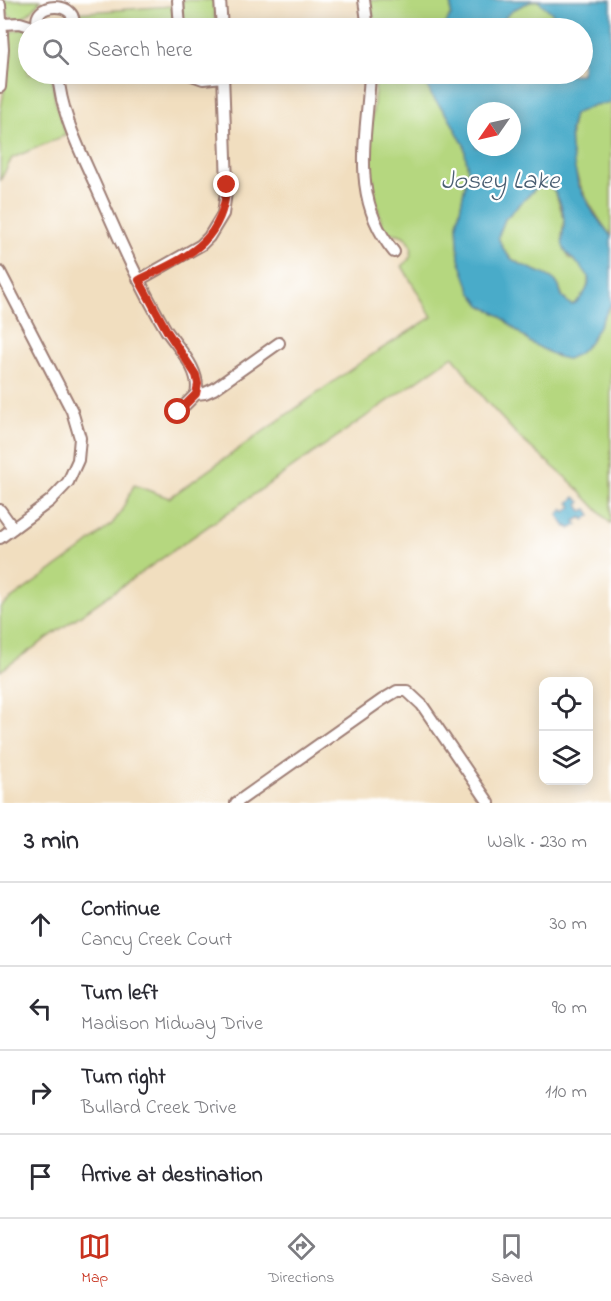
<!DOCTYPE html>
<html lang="en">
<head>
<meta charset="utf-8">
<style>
  :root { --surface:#fff; --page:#f2f2f3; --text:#2b2b33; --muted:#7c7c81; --line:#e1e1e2; --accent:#c8321e }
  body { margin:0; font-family:"Indie Flower",sans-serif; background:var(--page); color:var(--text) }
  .controls { position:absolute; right:18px; bottom:18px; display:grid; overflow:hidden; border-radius:12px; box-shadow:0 3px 15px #0003 }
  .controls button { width:54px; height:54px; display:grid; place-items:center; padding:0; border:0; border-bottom:2px solid var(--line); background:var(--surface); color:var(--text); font:30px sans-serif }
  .compass { position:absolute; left:467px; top:102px; width:54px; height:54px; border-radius:50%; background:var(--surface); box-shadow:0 3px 15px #0003; rotate:236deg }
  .stop { position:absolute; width:18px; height:18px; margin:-14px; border:4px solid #c8321e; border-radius:50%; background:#fff }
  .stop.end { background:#c8321e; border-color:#fff; box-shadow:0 2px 6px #0008 }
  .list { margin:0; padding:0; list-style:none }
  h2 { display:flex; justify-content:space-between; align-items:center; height:78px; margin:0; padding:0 24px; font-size:26px }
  h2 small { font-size:20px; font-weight:400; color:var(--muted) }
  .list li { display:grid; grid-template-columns:39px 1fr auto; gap:18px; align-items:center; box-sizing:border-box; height:84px; padding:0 24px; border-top:2px solid var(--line) }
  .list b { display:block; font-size:22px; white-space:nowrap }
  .list p { margin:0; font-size:20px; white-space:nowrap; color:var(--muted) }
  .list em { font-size:20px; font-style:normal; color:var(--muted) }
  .icon { flex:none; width:33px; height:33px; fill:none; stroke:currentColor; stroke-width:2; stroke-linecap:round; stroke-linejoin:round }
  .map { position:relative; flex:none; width:611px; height:803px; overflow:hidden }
  .search { position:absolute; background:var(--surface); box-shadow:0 3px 15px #0003; left:18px; right:18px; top:18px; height:66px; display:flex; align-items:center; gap:15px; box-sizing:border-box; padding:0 21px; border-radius:33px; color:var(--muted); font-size:22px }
  .sheet { height:414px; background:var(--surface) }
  nav { display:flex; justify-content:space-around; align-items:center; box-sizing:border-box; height:84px; border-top:2px solid var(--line); background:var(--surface); font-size:16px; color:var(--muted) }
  nav a { display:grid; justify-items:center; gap:3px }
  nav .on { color:var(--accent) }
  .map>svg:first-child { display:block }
</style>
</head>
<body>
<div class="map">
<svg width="611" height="803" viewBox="0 0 611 803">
  <rect width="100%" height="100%" fill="#fff"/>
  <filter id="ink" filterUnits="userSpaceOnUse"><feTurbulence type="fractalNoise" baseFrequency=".0167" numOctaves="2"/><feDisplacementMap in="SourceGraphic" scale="12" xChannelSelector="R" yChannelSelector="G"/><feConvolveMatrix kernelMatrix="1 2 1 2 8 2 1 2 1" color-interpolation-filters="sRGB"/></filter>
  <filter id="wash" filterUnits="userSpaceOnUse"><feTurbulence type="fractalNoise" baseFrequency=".008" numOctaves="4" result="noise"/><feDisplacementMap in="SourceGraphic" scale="24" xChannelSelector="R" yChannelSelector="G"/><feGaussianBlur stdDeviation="1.35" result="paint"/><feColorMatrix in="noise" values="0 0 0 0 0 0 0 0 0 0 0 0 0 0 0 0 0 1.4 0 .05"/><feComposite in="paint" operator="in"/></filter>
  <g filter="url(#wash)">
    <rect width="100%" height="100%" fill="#f1debf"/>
    <g fill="#b5d77f" stroke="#807b55" stroke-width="1.5">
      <path d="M4 0H41C33 10 22 25 8 15Z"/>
      <polygon points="182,0 214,0 215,28 183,28"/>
      <polygon points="370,0 451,0 451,14 443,28 375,28"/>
      <path d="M536 0C548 5 557 17 563 28H497C506 12 518 6 536 0Z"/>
      <polygon points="172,6 174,28 74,28 75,13"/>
      <polygon points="24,28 28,30 28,74 52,74 55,100 66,135 12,158 0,181 0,113 7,74 8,39 12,31"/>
      <path d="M376 74H425L424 80 432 96 448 116 464 145 468 171 457 224 459 259 481 305 499 315 531 343 558 357 590 342 611 304V524L572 483 521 439 485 400 453 356 0 671V607L80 550 112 524 121 512 134 485 169 498 367 358 432 317 402 266C413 259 416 243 403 236 397 232 390 235 385 230 382 227 381 222 380 217 375 199 370 181 369 162 369 133 375 103 376 74Z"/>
      <path d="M611 103V236C584 200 562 161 574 114L594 105Z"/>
      <path d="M540 184H547L555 191 564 219 562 237 569 258C573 260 580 263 583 266 594 279 586 299 572 305 558 296 564 292 556 282 552 277 545 275 539 272 517 263 507 261 498 237L505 219Z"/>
    </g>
    <g fill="#4aabc9" stroke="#4a657a" stroke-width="1.5" fill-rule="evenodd">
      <path d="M451 0H536C517 6 507 12 497 28H443L451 15Z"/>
      <path d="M537 0H611V103L594 105 574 114 570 130 571 149 578 184 594 214 611 236V304L590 342 578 354 567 359 558 357 531 343 499 315 481 305 471 292 459 259 457 224 468 171 464 145 448 116 432 96 424 80 425 74 489 75 582 74V28H563L558 18ZM476 111H512V147H476ZM540 184H548C557 192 564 209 564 222 564 230 561 238 563 246 568 263 599 269 585 292 581 298 578 302 572 305 557 297 564 292 556 282 552 277 545 275 539 272 517 263 507 262 498 237L505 219Z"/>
      <polygon points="575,497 581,502 578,505 582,511 587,509 591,515 584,520 582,517 575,521 577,525 570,529 568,526 566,527 558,515 563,509 566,512 572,506 569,503"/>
    </g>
  </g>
  <g filter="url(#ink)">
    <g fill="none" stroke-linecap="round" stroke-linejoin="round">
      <defs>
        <g id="minor">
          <polyline points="178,0 180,28"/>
          <polyline points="220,0 222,28"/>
          <polyline points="364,0 368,28"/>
          <polyline points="0,5 3,49 0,87"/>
          <polyline points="3,24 20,23 36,28"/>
          <path d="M39 28C27 0 83 0 72 28"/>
          <path d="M58 74C61 113 78 146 94 182 116 232 138 283 166 330 178 348 202 371 196 394"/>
          <polyline points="189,74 203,79 223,77"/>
          <path d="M370 74C367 138 349 197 394 252"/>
          <polyline points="0,272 72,411 80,438 78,460 68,482 50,501 0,538"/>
          <polyline points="139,280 201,245 209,237 223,214 227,185 223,74"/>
          <polyline points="178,412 196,394 205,393 214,389 279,343"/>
          <polyline points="0,510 13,528"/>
          <polyline points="236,803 382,700 397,691 407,691 422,705 489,803"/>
        </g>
      </defs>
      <use href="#minor" stroke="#9e7e75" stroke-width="14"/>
      <use href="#minor" stroke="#fff" stroke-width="10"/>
    </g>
  </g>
  <g fill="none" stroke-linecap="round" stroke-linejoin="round" filter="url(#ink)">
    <path stroke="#c8321e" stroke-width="8" d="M178 412 196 394 198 384 196 375 167 331 139 280C187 256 222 245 227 185"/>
  </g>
  <g text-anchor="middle" stroke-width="4.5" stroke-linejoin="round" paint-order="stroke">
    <g font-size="26" font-style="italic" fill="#4a5e72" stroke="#fff">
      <text x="500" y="188">Josey Lake</text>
    </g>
  </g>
</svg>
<div class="controls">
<button><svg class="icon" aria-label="locate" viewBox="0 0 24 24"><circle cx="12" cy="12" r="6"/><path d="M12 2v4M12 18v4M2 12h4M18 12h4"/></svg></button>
<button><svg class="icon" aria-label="layers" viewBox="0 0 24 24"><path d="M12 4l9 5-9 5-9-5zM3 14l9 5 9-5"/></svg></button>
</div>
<svg class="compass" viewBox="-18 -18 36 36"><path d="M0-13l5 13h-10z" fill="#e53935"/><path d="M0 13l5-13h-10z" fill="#7c7c81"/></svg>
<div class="stop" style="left:178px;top:412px"></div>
<div class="stop end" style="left:227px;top:185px"></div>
<div class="search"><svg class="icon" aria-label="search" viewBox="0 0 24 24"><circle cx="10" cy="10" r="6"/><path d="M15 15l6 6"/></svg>Search here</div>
</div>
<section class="sheet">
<h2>3 min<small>Walk · 230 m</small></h2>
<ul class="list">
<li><svg class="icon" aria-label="ahead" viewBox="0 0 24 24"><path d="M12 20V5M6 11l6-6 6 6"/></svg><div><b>Continue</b><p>Cancy Creek Court</p></div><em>30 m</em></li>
<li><svg class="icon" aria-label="left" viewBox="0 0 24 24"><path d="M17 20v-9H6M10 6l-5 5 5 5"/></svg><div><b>Turn left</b><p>Madison Midway Drive</p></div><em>90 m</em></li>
<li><svg class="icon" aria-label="right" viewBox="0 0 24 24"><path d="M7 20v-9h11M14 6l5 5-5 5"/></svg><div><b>Turn right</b><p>Bullard Creek Drive</p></div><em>110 m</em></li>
<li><svg class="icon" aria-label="arrive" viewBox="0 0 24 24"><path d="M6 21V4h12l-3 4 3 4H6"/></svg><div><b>Arrive at destination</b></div></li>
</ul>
</section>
<nav>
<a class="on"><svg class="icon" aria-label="map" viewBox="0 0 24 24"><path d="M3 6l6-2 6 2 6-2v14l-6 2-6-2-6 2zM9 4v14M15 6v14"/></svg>Map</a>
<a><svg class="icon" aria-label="directions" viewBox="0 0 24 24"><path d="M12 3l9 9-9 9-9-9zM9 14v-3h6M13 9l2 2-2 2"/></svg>Directions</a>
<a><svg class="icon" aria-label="saved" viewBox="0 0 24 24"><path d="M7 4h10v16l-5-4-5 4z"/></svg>Saved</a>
</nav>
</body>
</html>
